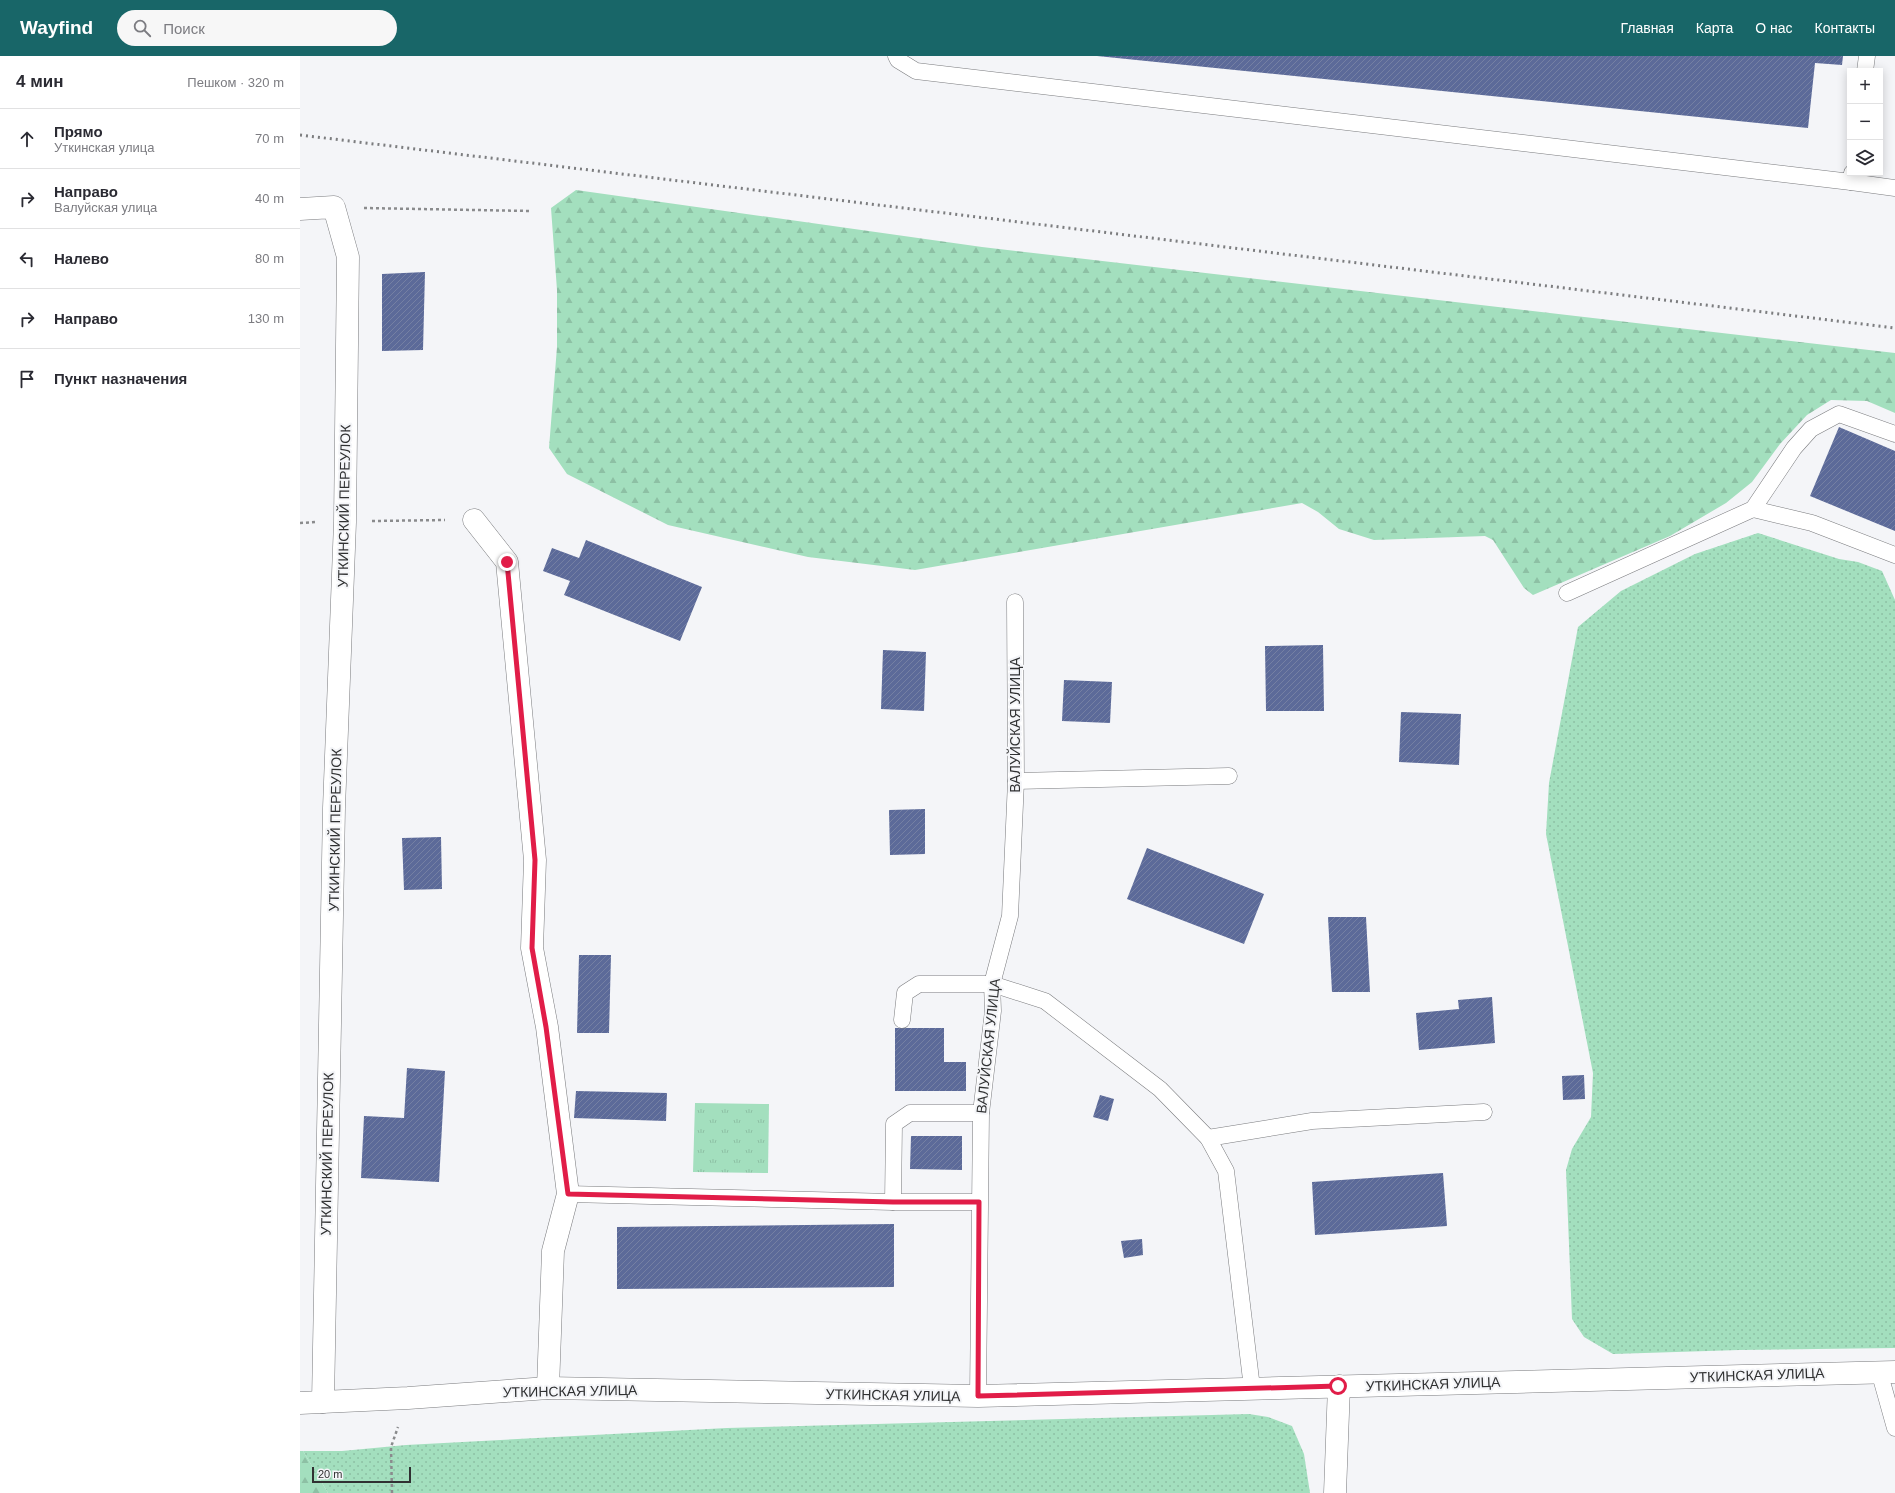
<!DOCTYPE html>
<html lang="ru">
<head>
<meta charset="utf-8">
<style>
  :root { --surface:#fff; --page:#f7f7f7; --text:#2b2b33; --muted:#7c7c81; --line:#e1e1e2; --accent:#186668 }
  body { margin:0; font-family:Arial,sans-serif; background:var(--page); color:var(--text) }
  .controls { position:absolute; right:12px; top:12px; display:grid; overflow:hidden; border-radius:0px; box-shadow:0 2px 10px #0003 }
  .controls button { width:36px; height:36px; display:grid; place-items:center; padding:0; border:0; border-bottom:1px solid var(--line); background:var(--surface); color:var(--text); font:20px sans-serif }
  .scale { position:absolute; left:12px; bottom:10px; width:99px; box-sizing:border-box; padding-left:4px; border:2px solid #303132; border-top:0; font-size:11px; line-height:14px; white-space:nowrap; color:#303132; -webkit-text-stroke:3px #f4f5f8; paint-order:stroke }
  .stop { position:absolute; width:12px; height:12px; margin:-9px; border:3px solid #e11d48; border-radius:50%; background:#fff }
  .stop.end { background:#e11d48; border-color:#fff; box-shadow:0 1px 4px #0008 }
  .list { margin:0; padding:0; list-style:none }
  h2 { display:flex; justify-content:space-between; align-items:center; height:52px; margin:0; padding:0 16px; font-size:17px }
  h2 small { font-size:13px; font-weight:400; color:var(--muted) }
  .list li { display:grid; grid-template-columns:26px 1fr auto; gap:12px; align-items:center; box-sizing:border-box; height:60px; padding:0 16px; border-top:1px solid var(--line) }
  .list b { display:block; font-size:15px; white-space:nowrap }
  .list p { margin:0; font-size:13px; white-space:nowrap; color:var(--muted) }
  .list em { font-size:13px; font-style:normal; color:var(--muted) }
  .icon { flex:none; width:22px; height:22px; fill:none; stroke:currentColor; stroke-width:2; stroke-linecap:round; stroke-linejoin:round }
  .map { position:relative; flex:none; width:1595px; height:1437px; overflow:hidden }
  header { display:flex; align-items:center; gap:24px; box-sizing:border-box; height:56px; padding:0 20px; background:var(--accent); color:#fff }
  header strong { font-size:19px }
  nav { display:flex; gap:22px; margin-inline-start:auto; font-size:14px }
  .search { width:280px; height:36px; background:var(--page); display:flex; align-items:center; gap:10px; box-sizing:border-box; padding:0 14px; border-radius:22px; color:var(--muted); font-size:15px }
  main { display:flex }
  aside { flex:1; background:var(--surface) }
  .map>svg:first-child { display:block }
</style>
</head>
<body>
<header>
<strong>Wayfind</strong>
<div class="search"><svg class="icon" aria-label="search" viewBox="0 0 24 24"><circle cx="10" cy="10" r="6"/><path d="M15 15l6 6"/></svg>Поиск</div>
<nav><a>Главная</a><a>Карта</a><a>О нас</a><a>Контакты</a></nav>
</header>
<main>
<aside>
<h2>4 мин<small>Пешком · 320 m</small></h2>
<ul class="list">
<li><svg class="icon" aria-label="ahead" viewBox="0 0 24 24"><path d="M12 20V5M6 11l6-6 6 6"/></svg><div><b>Прямо</b><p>Уткинская улица</p></div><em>70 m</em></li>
<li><svg class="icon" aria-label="right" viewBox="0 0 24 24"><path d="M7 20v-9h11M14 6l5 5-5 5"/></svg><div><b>Направо</b><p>Валуйская улица</p></div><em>40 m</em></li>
<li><svg class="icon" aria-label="left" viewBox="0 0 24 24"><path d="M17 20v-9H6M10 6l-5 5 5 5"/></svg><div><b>Налево</b></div><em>80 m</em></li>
<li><svg class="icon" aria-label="right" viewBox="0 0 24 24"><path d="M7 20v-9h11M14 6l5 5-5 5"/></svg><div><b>Направо</b></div><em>130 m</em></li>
<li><svg class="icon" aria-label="arrive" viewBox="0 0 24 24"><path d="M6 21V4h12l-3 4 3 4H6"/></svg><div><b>Пункт назначения</b></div></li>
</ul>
</aside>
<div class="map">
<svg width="1595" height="1437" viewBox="0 0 1595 1437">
  <defs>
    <pattern id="grass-dots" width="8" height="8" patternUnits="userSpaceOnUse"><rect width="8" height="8" fill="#a3dfbe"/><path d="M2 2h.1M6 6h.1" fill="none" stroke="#8dc0a4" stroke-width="1.8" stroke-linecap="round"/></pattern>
    <pattern id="forest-firs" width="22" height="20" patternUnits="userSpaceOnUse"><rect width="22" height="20" fill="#a3dfbe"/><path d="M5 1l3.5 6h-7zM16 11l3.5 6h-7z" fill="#8dc0a4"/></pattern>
    <pattern id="park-tufts" width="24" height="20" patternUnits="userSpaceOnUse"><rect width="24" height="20" fill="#a3dfbe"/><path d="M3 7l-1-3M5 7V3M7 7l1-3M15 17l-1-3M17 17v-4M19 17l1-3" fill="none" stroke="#8dc0a4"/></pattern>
    <pattern id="building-hatch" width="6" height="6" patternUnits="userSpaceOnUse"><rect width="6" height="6" fill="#5c6a99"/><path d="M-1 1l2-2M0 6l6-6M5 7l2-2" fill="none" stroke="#7580a3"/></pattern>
  </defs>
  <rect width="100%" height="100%" fill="#f4f5f8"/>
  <g fill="url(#grass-dots)">
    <polygon points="1458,477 1539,503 1558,506 1582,515 1595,544 1595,1292 1439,1294 1313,1298 1284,1281 1272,1263 1266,1114 1272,1093 1291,1061 1293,1017 1246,778 1249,727 1278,571 1321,535 1395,498"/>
    <polygon points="949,1358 968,1361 992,1370 1004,1398 1010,1437 28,1437 3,1395 42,1395 106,1389 427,1372"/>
  </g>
  <g fill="url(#forest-firs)">
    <polygon points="276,134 682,191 1595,297 1595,357 1567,345 1531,344 1507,359 1480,388 1452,426 1426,447 1370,480 1233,539 1224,532 1193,484 1185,480 1074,484 1039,473 1018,456 1002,447 615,514 508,501 368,469 267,418 249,392 257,291 257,234 251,152"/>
    <polygon points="0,1395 3,1395 28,1437 0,1437"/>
  </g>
  <polygon fill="url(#park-tufts)" points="395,1047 469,1048 468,1117 393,1116"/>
  <g fill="url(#building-hatch)">
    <polygon points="797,0 1543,0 1542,9 1515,7 1508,72"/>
    <polygon points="125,216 123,294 82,295 82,218"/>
    <polygon points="1539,371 1595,395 1595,475 1510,440"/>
    <polygon points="286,484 402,531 380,585 264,539 270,525 243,515 252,492 279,502"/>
    <polygon points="1023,589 1024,655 966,655 965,590"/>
    <polygon points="583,594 626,596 624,655 581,653"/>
    <polygon points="764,624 812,626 810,667 762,665"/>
    <polygon points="1101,656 1161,658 1159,709 1099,706"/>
    <polygon points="625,753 625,798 590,799 589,754"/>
    <polygon points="141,781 142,833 104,834 102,782"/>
    <polygon points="847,792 964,838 944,888 827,843"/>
    <polygon points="1028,861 1066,861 1070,936 1032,936"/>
    <polygon points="279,899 311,899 309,977 277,977"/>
    <polygon points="1192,941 1195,987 1119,994 1116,957 1159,953 1158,944"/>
    <polygon points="595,972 644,972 644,1006 666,1006 666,1035 595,1035"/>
    <polygon points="107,1012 145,1015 139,1126 61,1122 64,1060 104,1062"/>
    <polygon points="1284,1019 1285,1043 1263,1044 1262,1020"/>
    <polygon points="276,1035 367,1037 366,1065 274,1062"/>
    <polygon points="800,1039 814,1043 808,1065 793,1061"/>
    <polygon points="611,1080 662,1080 662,1114 610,1113"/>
    <polygon points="1143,1117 1147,1170 1015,1179 1012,1126"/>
    <polygon points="594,1168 594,1231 317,1233 317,1171"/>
    <polygon points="842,1183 843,1199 824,1202 821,1185"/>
  </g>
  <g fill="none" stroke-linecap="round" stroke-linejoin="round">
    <defs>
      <g id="lane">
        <polyline points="596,0 598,4 616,15 1551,126 1552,117"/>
        <polyline points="1565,15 1567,0"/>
        <polyline points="1551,126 1595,132"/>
        <polyline points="1595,378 1539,358 1511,373 1494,392 1453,453 1512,467 1595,499"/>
        <polyline points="1267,537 1453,453"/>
        <polyline points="716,725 929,720"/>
        <polyline points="602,964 605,937 619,928 692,928 745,945 860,1033 908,1082 926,1115 952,1332"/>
        <polyline points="908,1082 1012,1065 1184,1056"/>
        <polyline points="268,1138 593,1146 679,1146"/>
        <polyline points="593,1146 594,1068 610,1057 681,1057"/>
        <polyline points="1579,1315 1595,1372"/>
        <polyline points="678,1340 681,1057 693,955 692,928 710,860 716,725 715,546"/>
      </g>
      <g id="street">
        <polyline points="0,153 34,151 48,201 45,466 34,752 23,1346"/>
        <polyline points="174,464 207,506 235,804 232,892 247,971 268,1138 253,1195 248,1332"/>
        <polyline points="0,1347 108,1342 248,1332 678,1340 1595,1316"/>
        <polyline points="1035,1437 1039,1330"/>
      </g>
    </defs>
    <use href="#lane" stroke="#7a7b7e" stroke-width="17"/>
    <use href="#street" stroke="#7a7b7e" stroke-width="23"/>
    <g stroke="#8a8b8d" stroke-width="2.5" stroke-dasharray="3 3" stroke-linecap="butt">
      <polyline points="64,152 230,155"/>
      <polyline points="72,465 145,464"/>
      <polyline points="0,467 17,466"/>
      <polyline points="92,1437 91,1391 98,1371"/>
    </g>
    <use href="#lane" stroke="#fff" stroke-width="16"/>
    <use href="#street" stroke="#fff" stroke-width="22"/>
    <polyline stroke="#7c7d7f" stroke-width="3" stroke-dasharray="2 4" stroke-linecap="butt" points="0,79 1595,272"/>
  </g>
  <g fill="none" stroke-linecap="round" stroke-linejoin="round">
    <polyline stroke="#e11d48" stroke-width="5" points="207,506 235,804 232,892 246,971 268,1138 593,1146 679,1146 678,1340 1038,1330"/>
  </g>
  <g text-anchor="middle" stroke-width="4" stroke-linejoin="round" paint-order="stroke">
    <g font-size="14" fill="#303132" stroke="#f4f5f8">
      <text transform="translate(44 450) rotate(-89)" y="5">УТКИНСКИЙ ПЕРЕУЛОК</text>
      <text transform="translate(715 669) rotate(-90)" y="5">ВАЛУЙСКАЯ УЛИЦА</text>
      <text transform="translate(35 774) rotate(-89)" y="5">УТКИНСКИЙ ПЕРЕУЛОК</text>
      <text transform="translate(688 990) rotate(-84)" y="5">ВАЛУЙСКАЯ УЛИЦА</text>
      <text transform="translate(27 1098) rotate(-89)" y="5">УТКИНСКИЙ ПЕРЕУЛОК</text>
      <text transform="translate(1457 1319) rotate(-2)" y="5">УТКИНСКАЯ УЛИЦА</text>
      <text transform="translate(1133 1328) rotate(-2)" y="5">УТКИНСКАЯ УЛИЦА</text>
      <text transform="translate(270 1335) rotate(-1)" y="5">УТКИНСКАЯ УЛИЦА</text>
      <text transform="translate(593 1339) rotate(1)" y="5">УТКИНСКАЯ УЛИЦА</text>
    </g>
  </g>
</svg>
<div class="controls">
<button>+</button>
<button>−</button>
<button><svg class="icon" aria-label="layers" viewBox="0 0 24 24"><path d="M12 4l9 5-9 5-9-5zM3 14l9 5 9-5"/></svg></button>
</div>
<div class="scale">20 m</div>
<div class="stop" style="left:1038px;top:1330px"></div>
<div class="stop end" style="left:207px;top:506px"></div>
</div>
</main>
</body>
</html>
